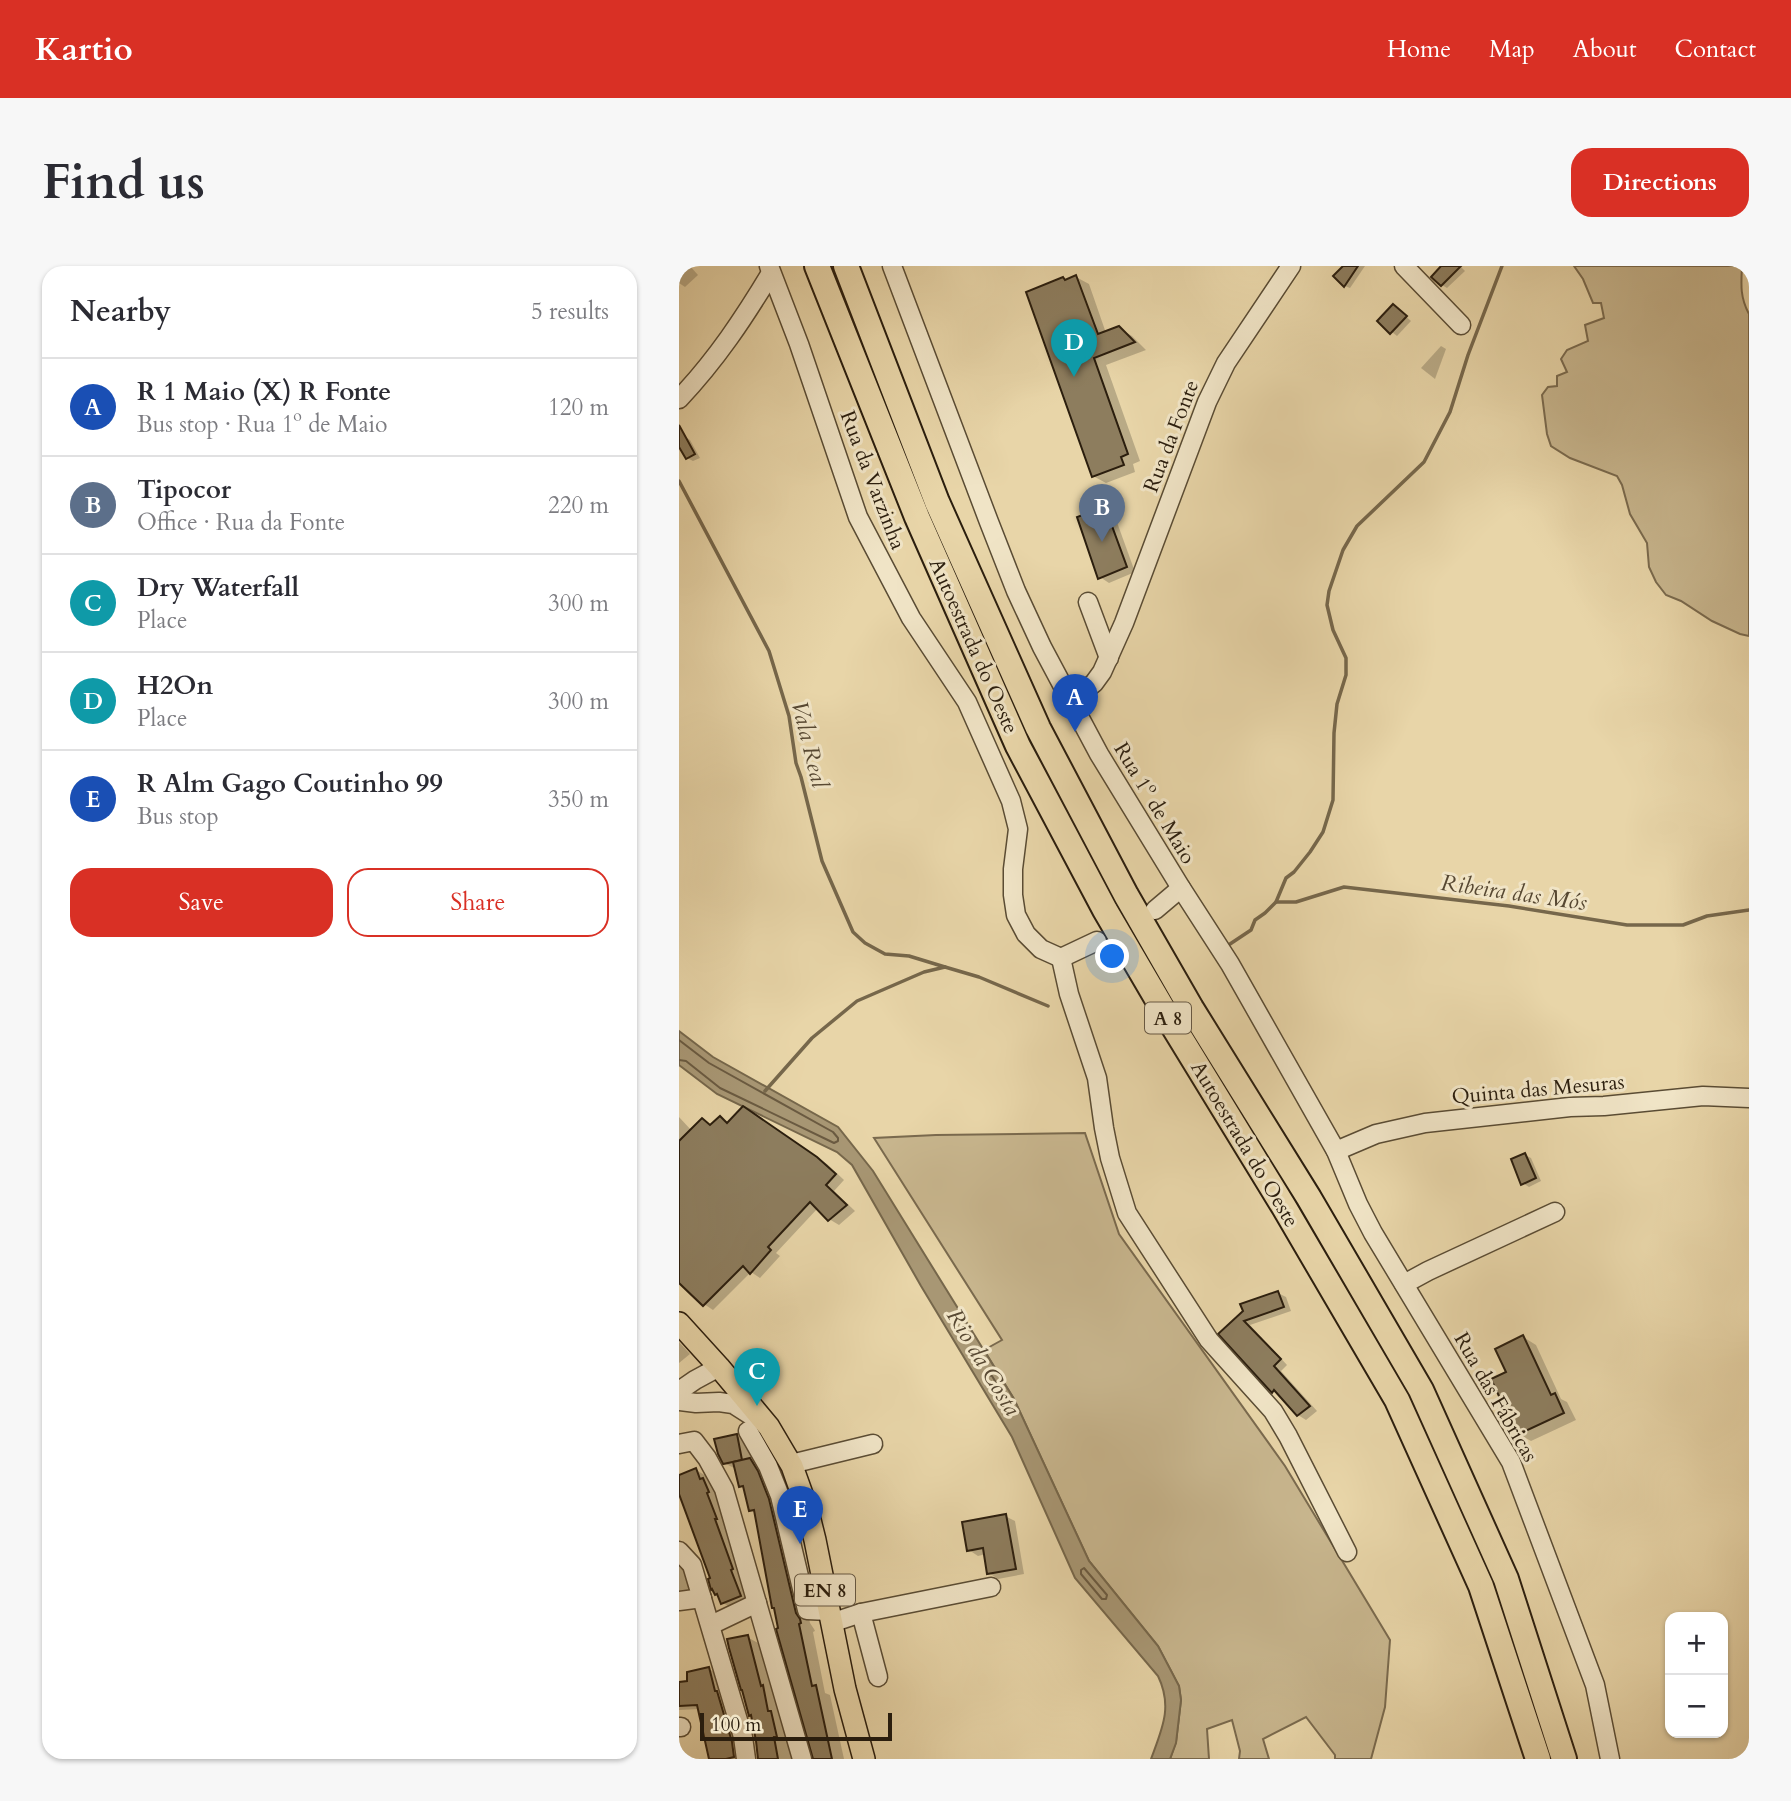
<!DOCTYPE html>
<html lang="en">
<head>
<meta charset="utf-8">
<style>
  :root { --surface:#fff; --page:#f7f7f7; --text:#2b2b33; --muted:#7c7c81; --line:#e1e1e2; --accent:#d93025 }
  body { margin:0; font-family:Cardo,serif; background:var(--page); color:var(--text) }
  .controls { position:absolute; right:21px; bottom:21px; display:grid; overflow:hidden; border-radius:14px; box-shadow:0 2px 5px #0004 }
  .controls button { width:63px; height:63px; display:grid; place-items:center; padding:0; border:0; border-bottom:2px solid var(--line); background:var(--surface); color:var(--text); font:35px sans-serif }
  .scale { position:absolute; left:21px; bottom:18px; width:192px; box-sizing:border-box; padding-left:7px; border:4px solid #2b1e0e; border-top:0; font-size:19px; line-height:24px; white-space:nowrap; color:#2b1e0e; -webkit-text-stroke:5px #f0e4c6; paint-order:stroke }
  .you { position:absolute; left:434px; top:691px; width:24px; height:24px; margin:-18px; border:5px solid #fff; border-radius:50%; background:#1a73e8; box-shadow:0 0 0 10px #1a73e833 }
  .badge { display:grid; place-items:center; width:46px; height:46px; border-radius:50%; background:var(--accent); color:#fff; font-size:23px; font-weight:700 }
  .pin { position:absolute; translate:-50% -58px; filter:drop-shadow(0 2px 4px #0008) }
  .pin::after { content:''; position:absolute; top:37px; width:24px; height:21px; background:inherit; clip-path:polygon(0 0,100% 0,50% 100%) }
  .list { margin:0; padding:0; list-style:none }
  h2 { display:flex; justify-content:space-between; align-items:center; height:91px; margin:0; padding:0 28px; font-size:30px }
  h2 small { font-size:23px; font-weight:400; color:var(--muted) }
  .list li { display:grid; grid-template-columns:46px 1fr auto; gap:21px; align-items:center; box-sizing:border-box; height:98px; padding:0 28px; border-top:2px solid var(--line) }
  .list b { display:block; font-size:26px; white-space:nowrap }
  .list p { margin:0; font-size:23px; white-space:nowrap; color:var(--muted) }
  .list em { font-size:23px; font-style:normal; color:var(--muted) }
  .actions { display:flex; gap:14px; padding:21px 28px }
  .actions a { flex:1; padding:16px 0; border:2px solid var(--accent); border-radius:21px; text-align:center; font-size:24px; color:var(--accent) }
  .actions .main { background:var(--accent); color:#fff }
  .map { position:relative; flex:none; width:1070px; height:1493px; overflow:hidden; border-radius:21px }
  header { display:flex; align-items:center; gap:42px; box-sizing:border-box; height:98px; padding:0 35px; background:var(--accent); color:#fff }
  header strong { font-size:33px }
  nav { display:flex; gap:38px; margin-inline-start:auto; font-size:24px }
  .intro { display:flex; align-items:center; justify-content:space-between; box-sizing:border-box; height:168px; padding:0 42px }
  h1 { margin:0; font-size:49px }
  .button { padding:18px 32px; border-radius:21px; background:var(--accent); color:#fff; font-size:24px; font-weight:700 }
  main { display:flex; gap:42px; padding:0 42px }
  aside { flex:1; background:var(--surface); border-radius:21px; box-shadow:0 2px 5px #0004 }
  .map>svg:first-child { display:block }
</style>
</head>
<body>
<header>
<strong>Kartio</strong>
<nav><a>Home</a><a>Map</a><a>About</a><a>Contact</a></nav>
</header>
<div class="intro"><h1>Find us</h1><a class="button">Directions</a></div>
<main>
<aside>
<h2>Nearby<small>5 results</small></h2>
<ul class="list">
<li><span class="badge" style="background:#1a4fb4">A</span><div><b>R 1 Maio (X) R Fonte</b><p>Bus stop · Rua 1º de Maio</p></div><em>120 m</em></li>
<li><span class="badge" style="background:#5c6f8a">B</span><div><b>Tipocor</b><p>Office · Rua da Fonte</p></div><em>220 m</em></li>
<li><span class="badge" style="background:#0f9aa8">C</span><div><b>Dry Waterfall</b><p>Place</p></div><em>300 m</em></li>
<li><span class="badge" style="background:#0f9aa8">D</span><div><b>H2On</b><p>Place</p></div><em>300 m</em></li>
<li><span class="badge" style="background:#1a4fb4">E</span><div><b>R Alm Gago Coutinho 99</b><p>Bus stop</p></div><em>350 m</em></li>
</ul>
<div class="actions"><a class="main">Save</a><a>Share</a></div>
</aside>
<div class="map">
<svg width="1070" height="1493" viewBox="0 0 1070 1493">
  <rect width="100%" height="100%" fill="#e8d5a8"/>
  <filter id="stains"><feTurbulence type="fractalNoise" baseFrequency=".00286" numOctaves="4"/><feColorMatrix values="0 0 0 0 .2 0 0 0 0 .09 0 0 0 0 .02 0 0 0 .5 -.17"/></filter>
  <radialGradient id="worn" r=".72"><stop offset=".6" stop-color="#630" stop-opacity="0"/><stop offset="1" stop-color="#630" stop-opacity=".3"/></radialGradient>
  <g fill="#c8b68e" stroke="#7a6a4e" stroke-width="2">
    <path d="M895 0H1063C1062 19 1061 31 1070 48V370L1061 368 1033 355 1002 335 987 329 977 316 970 301 968 277 951 248 943 219 938 210 891 192 872 180 868 168 863 129 869 121 878 120V110L888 106 882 93 888 84 909 75 906 59 925 52 922 37H914L904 13Z"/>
    <polygon points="406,867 440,968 606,1200 711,1374 706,1441 692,1493 656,1493 656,1489 627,1451 584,1473 590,1493 560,1493 561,1485 553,1454 528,1463 530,1493 491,1493 497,1476 502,1434 500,1420 479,1380 410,1295 335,1133 305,1084 323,1074 195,872 257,869"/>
  </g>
  <path fill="#a89774" stroke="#76674b" stroke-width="2" d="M0 765 34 791 159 861 194 905 335 1133 410 1295 479 1380 500 1420 502 1434 497 1477 491 1493H472C483 1463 494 1441 479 1410L396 1312 333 1171 242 1020 173 899 158 886 38 828 0 799Z"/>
  <g fill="#0003">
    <polygon points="0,0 11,0 19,9 6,21 0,17"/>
    <polygon points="667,0 686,0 671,22 666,20"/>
    <polygon points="765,0 781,0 786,5 768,22 763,19"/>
    <polygon points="397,11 410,18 427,67 440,62 453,70 467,84 427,99 461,195 454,198 456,206 427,217 414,210 384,13 388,15"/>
    <polygon points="715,40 732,55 718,70 713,66"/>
    <polygon points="762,80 767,83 756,113 742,102"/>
    <polygon points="5,170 11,174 21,192 14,195 8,192 0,178 0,173"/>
    <polygon points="426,243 435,248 456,306 430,317 421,311"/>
    <polygon points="74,848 148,898 165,914 155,925 176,945 160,959 150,953 139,942 97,987 101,990 81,1012 72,1006 34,1044 25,1038 0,1014 0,851 13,865 23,854 33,860 41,852 50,857"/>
    <polygon points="846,889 852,892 862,915 850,921 844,917"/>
    <polygon points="599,1027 607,1031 612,1045 571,1059 608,1099 602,1105 638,1145 627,1154 619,1149 602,1130 594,1125 542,1068"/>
    <polygon points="844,1071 857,1079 882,1133 888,1136 897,1154 852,1175 840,1168 830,1107"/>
    <polygon points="0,1076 11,1088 0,1097"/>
    <polygon points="58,1170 77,1181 105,1243 131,1357 135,1363 136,1365 134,1366 146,1427 151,1429 165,1493 135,1493 77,1247 71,1244 67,1223 61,1220 57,1203 45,1197"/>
    <polygon points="17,1204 34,1214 77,1339 60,1346 44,1337 41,1330 37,1328 34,1313 0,1218 0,1211"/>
    <polygon points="326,1250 336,1255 345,1308 319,1313 310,1307 307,1288 299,1290 290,1284"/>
    <polygon points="0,1301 13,1308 22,1318 0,1334"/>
    <polygon points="68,1371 88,1382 116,1493 81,1493 74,1450 71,1449"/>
    <polygon points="30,1403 37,1407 42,1429 45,1430 61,1493 32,1493 21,1443 0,1444 0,1417 10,1417"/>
  </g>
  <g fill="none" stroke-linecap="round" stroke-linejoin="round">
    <g stroke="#6a5a41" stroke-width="2">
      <polyline points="0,774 30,797 154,866 159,872 159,875 155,877 41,822 7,795 0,794"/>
      <polygon points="308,1109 313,1110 329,1136 331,1141 329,1144 324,1143 307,1114"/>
      <polygon points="405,1302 428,1329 427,1333 423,1333 402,1308 402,1304"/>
    </g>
    <g stroke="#76674b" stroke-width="3.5">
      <polyline points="0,215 90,385 110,450 117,497 122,511 143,595 174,666 186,677 206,688 230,690 266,701"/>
      <polyline points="597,636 617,636 665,621 830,640 948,659 1004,659 1028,650 1070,644"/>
      <polyline points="551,678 572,664 576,654 586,647 597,636 607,612 615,606 631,586 644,566 654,534 655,467 658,438 667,409 667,392 654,364 648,339 650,325 664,284 678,260 745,196 771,146 789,89 823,0"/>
      <polyline points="86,825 133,772 178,735 245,706 266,701 300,711 369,740"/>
    </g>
  </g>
  <g fill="#8d7d5e" stroke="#2b1e0e" stroke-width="2">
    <polygon points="664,0 679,0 665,21 654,10"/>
    <polygon points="762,0 782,0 762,20 752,11"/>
    <polygon points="397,9 419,68 440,60 456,76 415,92 449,188 442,191 445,199 413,211 347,26 384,11 386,14"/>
    <polygon points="714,38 728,50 711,68 698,55"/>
    <polygon points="0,159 16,188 7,193 0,181"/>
    <polygon points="426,241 448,301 419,313 398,251"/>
    <polygon points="64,840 138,891 157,908 147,919 168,939 149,955 131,936 89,981 92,984 71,1008 64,1000 24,1040 0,1017 0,875 23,852 31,859 41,850 48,857"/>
    <polygon points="846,887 857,912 842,919 832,893"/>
    <polygon points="599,1025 605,1041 565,1055 602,1093 595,1100 631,1140 618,1150 595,1124 593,1127 539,1068 564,1045 561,1038"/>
    <polygon points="844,1069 872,1129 876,1127 885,1147 838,1169 812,1113 827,1106 816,1083"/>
    <polygon points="58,1168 63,1194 44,1198 39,1188 35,1173"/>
    <polygon points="71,1192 79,1205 90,1233 117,1347 121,1353 122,1357 120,1358 133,1420 137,1419 153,1493 134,1493 97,1363 99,1362 95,1342 93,1342 75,1244 70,1245 64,1220 60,1221 54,1196"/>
    <polygon points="17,1202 21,1213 24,1212 30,1226 28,1227 38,1253 36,1253 54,1303 52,1304 62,1330 42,1338 38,1328 36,1329 33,1323 32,1324 29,1313 31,1312 0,1228 0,1209"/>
    <polygon points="327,1248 337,1303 308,1308 304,1282 288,1285 283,1256"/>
    <polygon points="69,1369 82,1420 84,1419 89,1445 92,1445 98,1471 95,1471 99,1493 79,1493 77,1475 72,1449 70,1450 63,1424 62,1424 50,1382 48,1373"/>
    <polygon points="30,1401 36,1425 38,1425 53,1476 55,1491 47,1493 30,1493 18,1439 0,1440 0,1416 8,1415 8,1406"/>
  </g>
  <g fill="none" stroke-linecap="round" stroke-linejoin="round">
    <defs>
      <g id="minor">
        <polyline points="90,0 120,78 179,251 232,352 288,436 332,535 339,563 334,603 334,629 337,649 347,668 362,683 382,692"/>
        <polyline points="213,0 310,256 337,325 363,381 420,488 502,622 551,698 657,885 679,938 694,967 832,1196 916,1419 931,1493"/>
        <polyline points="725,0 782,59"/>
        <path d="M0 133C37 94 65 52 92 7"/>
        <polyline points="409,336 430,392"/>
        <polyline points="391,436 415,417 423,406 445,357 528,136 547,97 612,0"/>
        <polyline points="476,644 502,622"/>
        <polyline points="382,692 390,728 418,812 425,862 431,892 448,947 530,1074 594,1145 609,1170 668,1286"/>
        <polyline points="382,692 418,675"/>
        <polyline points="657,885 697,868 746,857 891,841 925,840 1024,830 1070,832"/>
        <polyline points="725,1018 749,1005 876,946"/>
        <polyline points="0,1125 16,1114 40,1101"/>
        <polyline points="0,1135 17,1137 40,1136 54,1138 79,1154"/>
        <polyline points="69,1165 89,1200 101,1230 128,1344 150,1345"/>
        <polyline points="0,1178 15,1175 28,1192 45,1223 123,1493"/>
        <polyline points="112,1198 194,1178"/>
        <polyline points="0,1285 13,1299 64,1471 67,1493"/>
        <polyline points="0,1335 23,1332"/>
        <polyline points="182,1347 199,1411"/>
        <polyline points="152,1357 182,1347 312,1321"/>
        <polyline points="32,1359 78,1337"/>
        <polyline points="0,1461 2,1461"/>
      </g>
      <polyline id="major" points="0,1057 40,1101 90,1161 113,1200 128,1242 136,1274 166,1423 185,1493"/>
      <g id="highway">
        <polyline points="138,0 238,251 339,480 426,644 491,755 605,941 718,1134 802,1320 859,1493"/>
        <polyline points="167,0 258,236 359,462 447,629 512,742 630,932 742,1124 827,1313 885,1493"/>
      </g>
    </defs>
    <use href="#minor" stroke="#5a4c34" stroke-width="21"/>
    <use href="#major" stroke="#2b1e0e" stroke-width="24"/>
    <use href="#highway" stroke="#2b1e0e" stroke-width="28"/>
    <use href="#minor" stroke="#f0e4c6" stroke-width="18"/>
    <use href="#major" stroke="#e8d5a8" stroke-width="21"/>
    <use href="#highway" stroke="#e8d5a8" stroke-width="24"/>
  </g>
  <g text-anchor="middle" stroke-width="6" stroke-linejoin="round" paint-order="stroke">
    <g fill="#f0e4c6" stroke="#665945" stroke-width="2">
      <rect x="466" y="736.5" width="46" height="31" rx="5"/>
      <rect x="116" y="1308.5" width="60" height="31" rx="5"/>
    </g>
    <g font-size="19" font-weight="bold" fill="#2b1e0e">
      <text x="489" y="759">A 8</text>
      <text x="146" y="1331">EN 8</text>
    </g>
    <g font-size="21" fill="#2b1e0e" stroke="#f0e4c6">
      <text transform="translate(492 170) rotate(-69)" y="7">Rua da Fonte</text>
      <text transform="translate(194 214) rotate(69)" y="7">Rua da Varzinha</text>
      <text transform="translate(295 380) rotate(66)" y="7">Autoestrada do Oeste</text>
      <text transform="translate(476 537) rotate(59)" y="7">Rua 1º de Maio</text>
      <text transform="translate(859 823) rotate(-5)" y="7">Quinta das Mesuras</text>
      <text transform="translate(566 878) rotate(59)" y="7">Autoestrada do Oeste</text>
      <text transform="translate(817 1131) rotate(60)" y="7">Rua das Fábricas</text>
    </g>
    <g font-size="23" font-style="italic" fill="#574832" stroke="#f0e4c6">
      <text transform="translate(131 478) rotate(76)" y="8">Vala Real</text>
      <text transform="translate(835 626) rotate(8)" y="8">Ribeira das Mós</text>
      <text transform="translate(305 1096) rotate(59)" y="8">Rio da Costa</text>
    </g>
  </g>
  <rect width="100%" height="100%" filter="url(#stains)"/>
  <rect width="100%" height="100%" fill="url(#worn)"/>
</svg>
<div class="controls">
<button>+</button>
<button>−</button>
</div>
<div class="scale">100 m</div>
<div class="you"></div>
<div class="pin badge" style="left:396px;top:466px;background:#1a4fb4">A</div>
<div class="pin badge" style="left:423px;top:276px;background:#5c6f8a">B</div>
<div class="pin badge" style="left:78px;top:1140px;background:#0f9aa8">C</div>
<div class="pin badge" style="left:395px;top:111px;background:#0f9aa8">D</div>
<div class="pin badge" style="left:121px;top:1278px;background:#1a4fb4">E</div>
</div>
</main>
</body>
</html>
